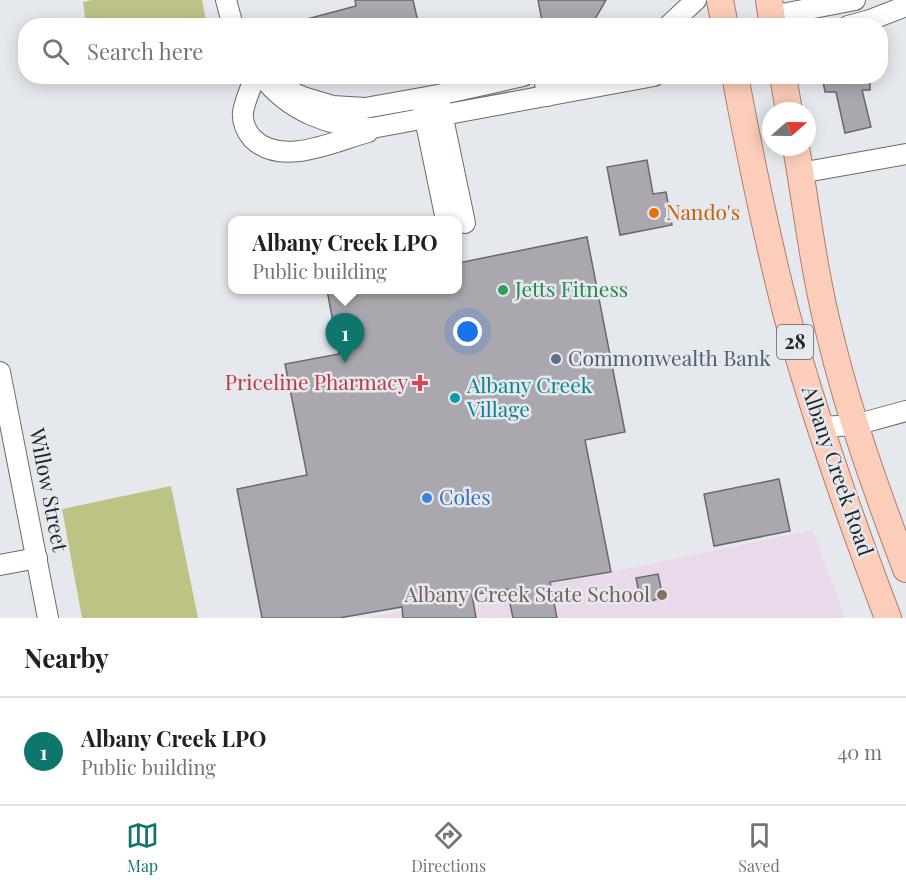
<!DOCTYPE html>
<html lang="en">
<head>
<meta charset="utf-8">
<style>
  :root { --surface:#fff; --page:#f6f6f6; --text:#202124; --muted:#757577; --line:#e0e0e0; --accent:#0f766e }
  body { margin:0; font-family:"Playfair Display",serif; background:var(--page); color:var(--text) }
  .compass { position:absolute; left:762px; top:102px; width:54px; height:54px; border-radius:50%; background:var(--surface); box-shadow:0 3px 15px #0003; rotate:70deg }
  .you { position:absolute; left:468px; top:332px; width:21px; height:21px; margin:-15px; border:4px solid #fff; border-radius:50%; background:#1a73e8; box-shadow:0 0 0 9px #1a73e833 }
  .badge { display:grid; place-items:center; width:39px; height:39px; border-radius:50%; background:var(--accent); color:#fff; font-size:20px; font-weight:700 }
  .pin { position:absolute; translate:-50% -50px; filter:drop-shadow(0 2px 3px #0008) }
  .pin::after { content:''; position:absolute; top:32px; width:21px; height:18px; background:inherit; clip-path:polygon(0 0,100% 0,50% 100%) }
  .popup { position:absolute; left:228px; top:216px; width:234px; height:78px; box-sizing:border-box; display:grid; place-content:center; border-radius:12px; background:var(--surface); filter:drop-shadow(0 2px 4px #0005); font-size:20px; white-space:nowrap; color:var(--muted) }
  .popup b { font-size:22px; color:var(--text) }
  .popup::after { content:''; position:absolute; left:50%; top:100%; margin-left:-12px; border:12px solid transparent; border-top-color:var(--surface) }
  .list { margin:0; padding:0; list-style:none }
  h2 { display:flex; justify-content:space-between; align-items:center; height:78px; margin:0; padding:0 24px; font-size:26px }
  h2 small { font-size:20px; font-weight:400; color:var(--muted) }
  .list li { display:grid; grid-template-columns:39px 1fr auto; gap:18px; align-items:center; box-sizing:border-box; height:108px; padding:0 24px; border-top:2px solid var(--line) }
  .list b { display:block; font-size:22px; white-space:nowrap }
  .list p { margin:0; font-size:20px; white-space:nowrap; color:var(--muted) }
  .list em { font-size:20px; font-style:normal; color:var(--muted) }
  .icon { flex:none; width:33px; height:33px; fill:none; stroke:currentColor; stroke-width:2; stroke-linecap:round; stroke-linejoin:round }
  .map { position:relative; flex:none; width:906px; height:618px; overflow:hidden }
  .search { position:absolute; background:var(--surface); box-shadow:0 3px 15px #0003; left:18px; right:18px; top:18px; height:66px; display:flex; align-items:center; gap:15px; box-sizing:border-box; padding:0 21px; border-radius:24px; color:var(--muted); font-size:22px }
  .sheet { height:186px; background:var(--surface) }
  nav { display:flex; justify-content:space-around; align-items:center; box-sizing:border-box; height:84px; border-top:2px solid var(--line); background:var(--surface); font-size:16px; color:var(--muted) }
  nav a { display:grid; justify-items:center; gap:3px }
  nav .on { color:var(--accent) }
  .map>svg:first-child { display:block }
</style>
</head>
<body>
<div class="map">
<svg width="906" height="618" viewBox="0 0 906 618">
  <rect width="100%" height="100%" fill="#e5e9ee"/>
  <polygon fill="#ead9eb" points="813,530 845,618 365,618 611,572"/>
  <g fill="#bdc385">
    <polygon points="92,0 202,0 207,25 86,25 83,2"/>
    <polygon points="171,486 198,618 82,618 62,509"/>
  </g>
  <g fill="#aaa8ae" stroke="#69686d" stroke-width="1.5">
    <polygon points="355,0 413,0 419,26 304,26 303,20 356,6"/>
    <polygon points="538,0 606,0 591,26 543,26"/>
    <polygon points="822,76 870,76 870,90 862,90 871,127 845,133 836,92 825,92"/>
    <polygon points="647,160 653,194 666,192 672,225 620,235 607,167"/>
    <polygon points="587,237 625,432 585,440 611,572 550,582 557,618 513,618 507,589 472,595 476,618 403,618 402,607 339,618 262,618 237,489 307,475 285,364 339,354 327,290 458,290 458,263"/>
    <polygon points="779,479 790,531 714,546 704,494"/>
    <polygon points="658,574 663,598 641,603 636,578"/>
  </g>
  <g fill="none" stroke-linecap="round" stroke-linejoin="round">
    <defs>
      <g id="minor">
        <polyline points="226,0 233,26"/>
        <polyline points="772,16 855,0"/>
        <polyline points="668,26 696,0"/>
        <polyline points="848,26 870,20 906,6"/>
        <path d="M255 76C251 88 245 100 243 112 242 121 246 131 252 138 281 168 335 141 368 132"/>
        <path d="M262 76C288 111 330 127 372 128L654 76"/>
        <polyline points="544,76 547,96"/>
        <polyline points="290,91 303,97 333,106 365,108 438,95 523,76"/>
        <polyline points="440,104 465,223"/>
        <polyline points="423,109 446,220"/>
        <polyline points="800,173 906,154"/>
        <polyline points="0,372 48,618"/>
        <polyline points="821,427 855,425 906,411"/>
        <polyline points="0,565 37,558"/>
      </g>
      <g id="major">
        <polyline points="720,0 725,26"/>
        <polyline points="769,0 773,26"/>
        <path d="M735 76C750 155 766 234 786 312 814 416 850 518 888 618"/>
        <polyline points="783,76 789,111"/>
        <path d="M796 147C807 210 814 273 830 335 849 415 877 492 906 569"/>
      </g>
    </defs>
    <use href="#minor" stroke="#686c70" stroke-width="22"/>
    <use href="#major" stroke="#af7c69" stroke-width="28"/>
    <use href="#minor" stroke="#fff" stroke-width="20"/>
    <use href="#major" stroke="#fccdba" stroke-width="26"/>
  </g>
  <circle fill="#e8710a" stroke="#e5e9ee" stroke-width="2" cx="654" cy="213" r="6"/>
  <circle fill="#2e9e5b" stroke="#e5e9ee" stroke-width="2" cx="503" cy="290" r="6"/>
  <circle fill="#5c6f8a" stroke="#e5e9ee" stroke-width="2" cx="556" cy="359" r="6"/>
  <path fill="#e0444e" stroke="#e5e9ee" stroke-width="2" d="M417 374h6v6h6v6h-6v6h-6v-6h-6v-6h6z"/>
  <circle fill="#0f9aa8" stroke="#e5e9ee" stroke-width="2" cx="455" cy="398" r="6"/>
  <circle fill="#3f7fe0" stroke="#e5e9ee" stroke-width="2" cx="427" cy="498" r="6"/>
  <circle fill="#8d6e63" stroke="#e5e9ee" stroke-width="2" cx="662" cy="595" r="6"/>
  <g text-anchor="middle" stroke-width="5" stroke-linejoin="round" paint-order="stroke">
    <rect fill="#e5e9ee" stroke="#5e6063" stroke-width="1.5" x="777" y="325" width="36" height="34" rx="4.5"/>
    <g font-size="20" font-weight="bold" fill="#242527">
      <text x="795" y="349">28</text>
    </g>
    <g font-size="21" fill="#c56008" stroke="#e5e9ee" text-anchor="start">
      <text x="666" y="220">Nando's</text>
    </g>
    <g font-size="21" fill="#27864d" stroke="#e5e9ee" text-anchor="start">
      <text x="515" y="297">Jetts Fitness</text>
    </g>
    <g font-size="21" fill="#4e5e75" stroke="#e5e9ee" text-anchor="start">
      <text x="568" y="366">Commonwealth Bank</text>
    </g>
    <g font-size="21" fill="#be3a42" stroke="#e5e9ee" text-anchor="end">
      <text x="408" y="390">Priceline Pharmacy</text>
    </g>
    <g font-size="21" fill="#0d838f" stroke="#e5e9ee" text-anchor="start">
      <text x="467" y="393">Albany Creek<tspan x="467" dy="24">Village</tspan></text>
    </g>
    <g font-size="21" fill="#242527" stroke="#e5e9ee">
      <text transform="translate(837 471) rotate(71)" y="7">Albany Creek Road</text>
      <text transform="translate(48 490) rotate(79)" y="7">Willow Street</text>
    </g>
    <g font-size="21" fill="#366cbe" stroke="#e5e9ee" text-anchor="start">
      <text x="439" y="505">Coles</text>
    </g>
    <g font-size="21" fill="#785e54" stroke="#e5e9ee" text-anchor="end">
      <text x="650" y="602">Albany Creek State School</text>
    </g>
  </g>
</svg>
<svg class="compass" viewBox="-18 -18 36 36"><path d="M0-13l5 13h-10z" fill="#e53935"/><path d="M0 13l5-13h-10z" fill="#757577"/></svg>
<div class="you"></div>
<div class="pin badge" style="left:345px;top:363px">1</div>
<div class="popup"><b>Albany Creek LPO</b>Public building</div>
<div class="search"><svg class="icon" aria-label="search" viewBox="0 0 24 24"><circle cx="10" cy="10" r="6"/><path d="M15 15l6 6"/></svg>Search here</div>
</div>
<section class="sheet">
<h2>Nearby<small></small></h2>
<ul class="list">
<li><span class="badge">1</span><div><b>Albany Creek LPO</b><p>Public building</p></div><em>40 m</em></li>
</ul>
</section>
<nav>
<a class="on"><svg class="icon" aria-label="map" viewBox="0 0 24 24"><path d="M3 6l6-2 6 2 6-2v14l-6 2-6-2-6 2zM9 4v14M15 6v14"/></svg>Map</a>
<a><svg class="icon" aria-label="directions" viewBox="0 0 24 24"><path d="M12 3l9 9-9 9-9-9zM9 14v-3h6M13 9l2 2-2 2"/></svg>Directions</a>
<a><svg class="icon" aria-label="saved" viewBox="0 0 24 24"><path d="M7 4h10v16l-5-4-5 4z"/></svg>Saved</a>
</nav>
</body>
</html>
